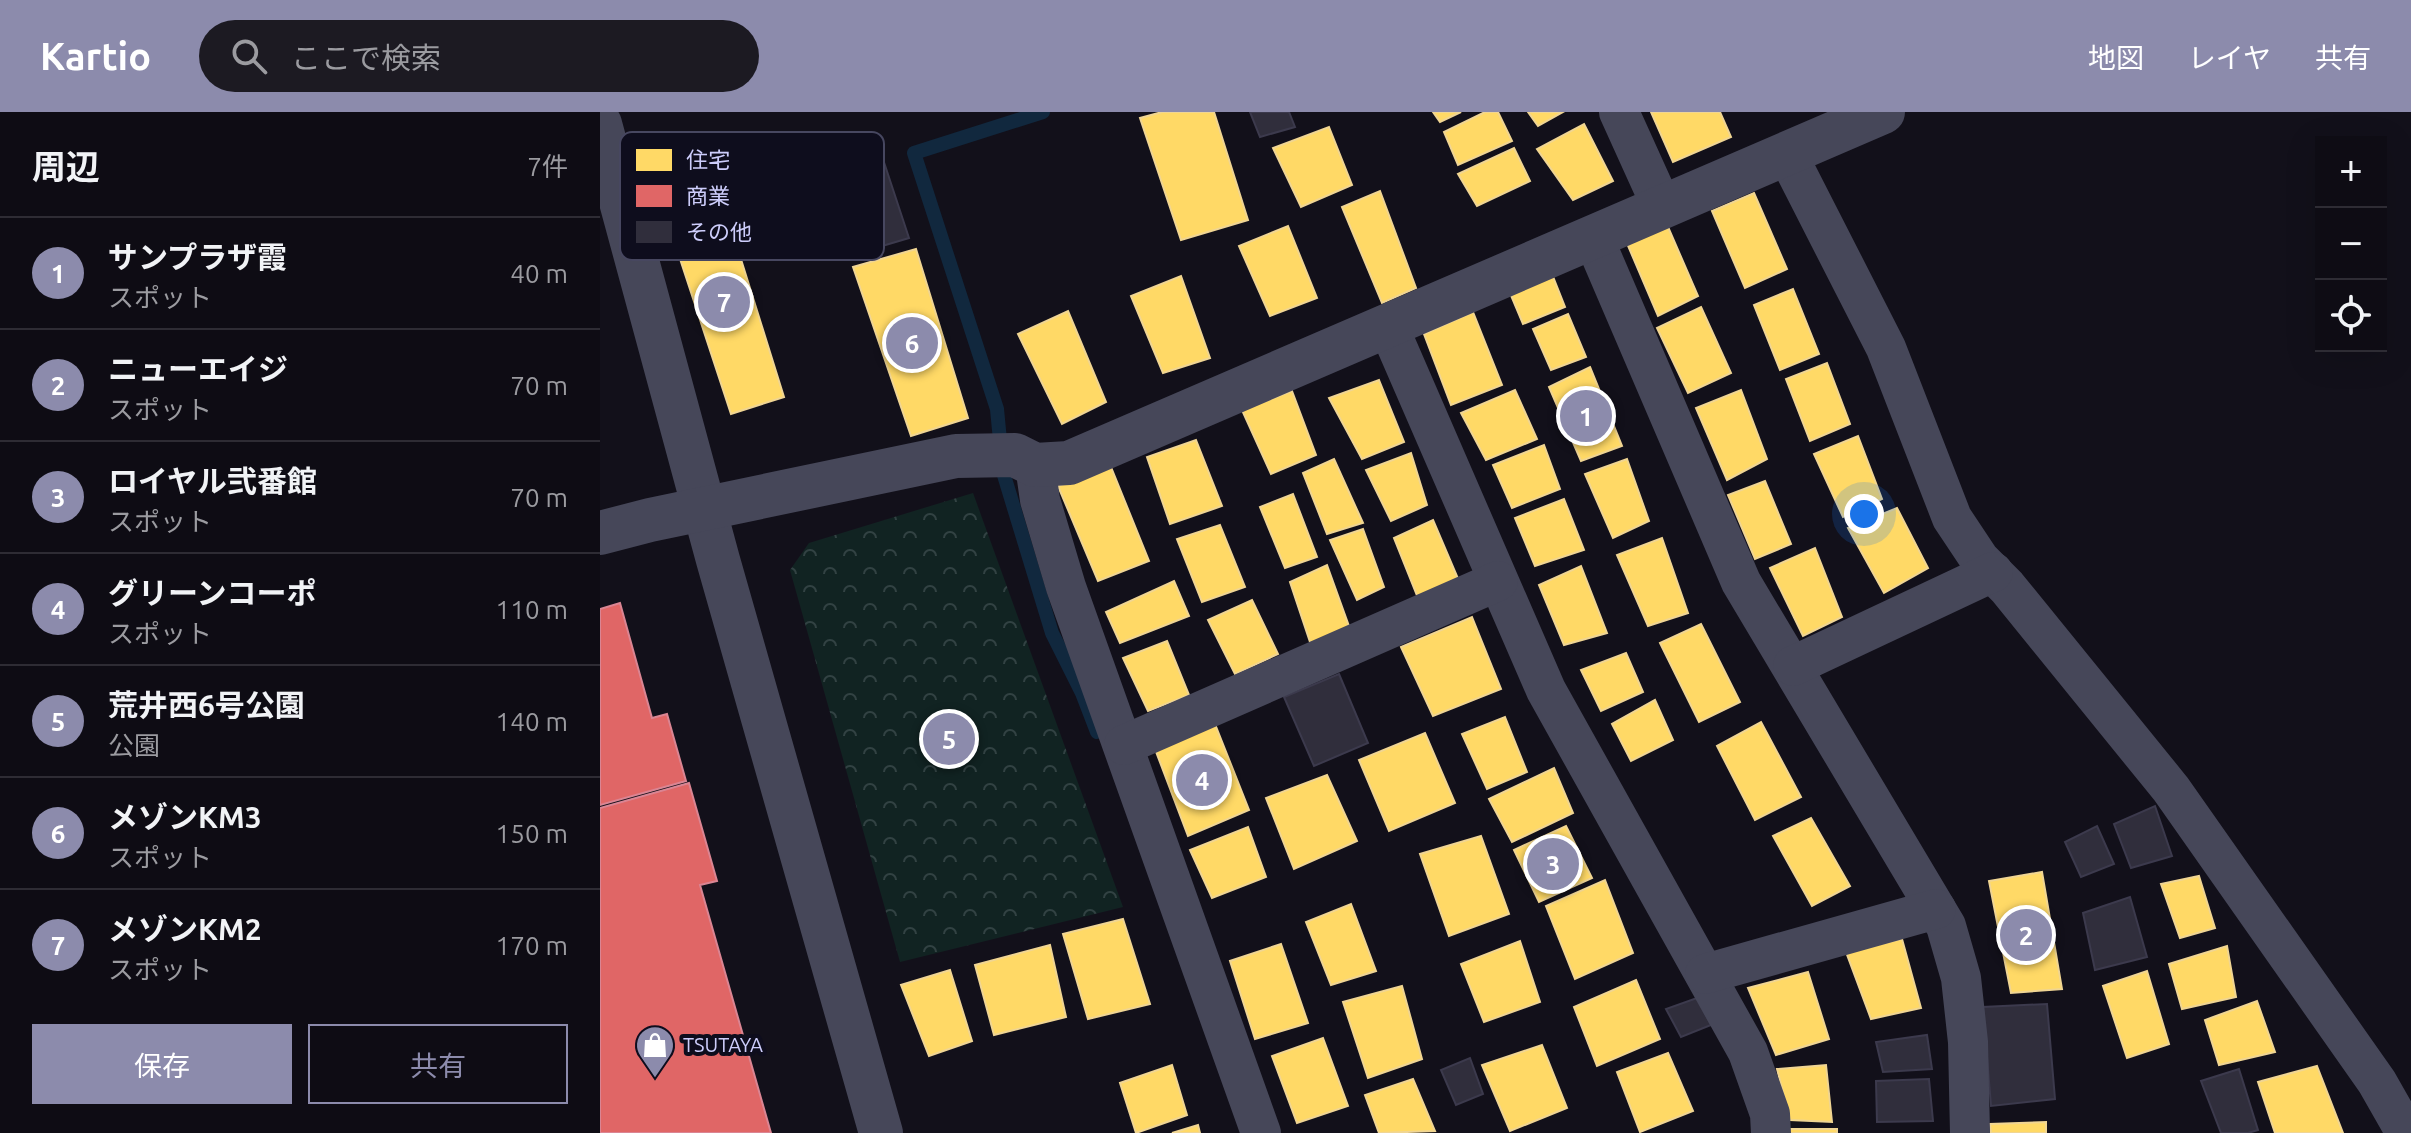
<!DOCTYPE html>
<html lang="ja">
<head>
<meta charset="utf-8">
<style>
  :root { --surface:#0e0c14; --page:#1c1a22; --text:#f1f3f6; --muted:#9b9ba0; --line:#2e2c34; --accent:#8c8bac }
  body { margin:0; font-family:Ubuntu,"Noto Sans JP",sans-serif; background:var(--page); color:var(--text) }
  .controls { position:absolute; right:24px; top:24px; display:grid; overflow:hidden; border-radius:0px; box-shadow:0 8px 32px #0002 }
  .controls button { width:72px; height:72px; display:grid; place-items:center; padding:0; border:0; border-bottom:2px solid var(--line); background:var(--surface); color:var(--text); font:40px sans-serif }
  .you { position:absolute; left:1264px; top:402px; width:28px; height:28px; margin:-20px; border:6px solid #fff; border-radius:50%; background:#1a73e8; box-shadow:0 0 0 12px #1a73e833 }
  .badge { display:grid; place-items:center; width:52px; height:52px; border-radius:50%; background:var(--accent); color:#fff; font-size:26px; font-weight:700 }
  .pin { position:absolute; translate:-50% -50%; border:4px solid #fff; box-shadow:0 2px 8px #0006 }
  .list { margin:0; padding:0; list-style:none }
  h2 { display:flex; justify-content:space-between; align-items:center; height:104px; margin:0; padding:0 32px; font-size:34px }
  h2 small { font-size:26px; font-weight:400; color:var(--muted) }
  .list li { display:grid; grid-template-columns:52px 1fr auto; gap:24px; align-items:center; box-sizing:border-box; height:112px; padding:0 32px; border-top:2px solid var(--line) }
  .list b { display:block; font-size:30px; white-space:nowrap }
  .list p { margin:0; font-size:26px; white-space:nowrap; color:var(--muted) }
  .list em { font-size:26px; font-style:normal; color:var(--muted) }
  .actions { display:flex; gap:16px; padding:24px 32px }
  .actions a { flex:1; padding:18px 0; border:2px solid var(--accent); border-radius:0px; text-align:center; font-size:28px; color:var(--accent) }
  .actions .main { background:var(--accent); color:#fff }
  .icon { flex:none; width:44px; height:44px; fill:none; stroke:currentColor; stroke-width:2; stroke-linecap:round; stroke-linejoin:round }
  .map { position:relative; flex:none; width:1811px; height:1021px; overflow:hidden }
  header { display:flex; align-items:center; gap:48px; box-sizing:border-box; height:112px; padding:0 40px; background:var(--accent); color:#fff }
  header strong { font-size:38px }
  nav { display:flex; gap:44px; margin-inline-start:auto; font-size:28px }
  .search { width:560px; height:72px; background:var(--page); display:flex; align-items:center; gap:20px; box-sizing:border-box; padding:0 28px; border-radius:44px; color:var(--muted); font-size:30px }
  main { display:flex }
  aside { flex:1; background:var(--surface) }
  .map>svg:first-child { display:block }
</style>
</head>
<body>
<header>
<strong>Kartio</strong>
<div class="search"><svg class="icon" aria-label="search" viewBox="0 0 24 24"><circle cx="10" cy="10" r="6"/><path d="M15 15l6 6"/></svg>ここで検索</div>
<nav><a>地図</a><a>レイヤ</a><a>共有</a></nav>
</header>
<main>
<aside>
<h2>周辺<small>7件</small></h2>
<ul class="list">
<li><span class="badge">1</span><div><b>サンプラザ霞</b><p>スポット</p></div><em>40 m</em></li>
<li><span class="badge">2</span><div><b>ニューエイジ</b><p>スポット</p></div><em>70 m</em></li>
<li><span class="badge">3</span><div><b>ロイヤル弐番館</b><p>スポット</p></div><em>70 m</em></li>
<li><span class="badge">4</span><div><b>グリーンコーポ</b><p>スポット</p></div><em>110 m</em></li>
<li><span class="badge">5</span><div><b>荒井西6号公園</b><p>公園</p></div><em>140 m</em></li>
<li><span class="badge">6</span><div><b>メゾンKM3</b><p>スポット</p></div><em>150 m</em></li>
<li><span class="badge">7</span><div><b>メゾンKM2</b><p>スポット</p></div><em>170 m</em></li>
</ul>
<div class="actions"><a class="main">保存</a><a>共有</a></div>
</aside>
<div class="map">
<svg width="1811" height="1021" viewBox="0 0 1811 1021">
  <defs>
    <pattern id="park-crowns" width="20" height="18" patternUnits="userSpaceOnUse" patternTransform="scale(2)"><rect width="20" height="18" fill="#112322"/><path d="M2 6a3 3 0 1 1 6 0M12 15a3 3 0 1 1 6 0" fill="none" stroke="#324243"/></pattern>
  </defs>
  <rect width="100%" height="100%" fill="#12101a"/>
  <polygon fill="url(#park-crowns)" points="373,381 523,795 300,850 190,458 209,431"/>
  <g fill="#ffd966" stroke="#f0d593" stroke-width="2">
    <polygon points="562,0 614,0 648,108 581,128 540,6"/>
    <polygon points="833,0 861,0 840,10"/>
    <polygon points="885,0 898,0 912,29 858,53 844,20"/>
    <polygon points="928,0 963,0 938,14"/>
    <polygon points="1051,0 1120,0 1131,25 1073,50"/>
    <polygon points="984,12 1013,69 973,88 937,37"/>
    <polygon points="729,15 752,73 701,95 673,36"/>
    <polygon points="914,36 930,69 877,94 858,62"/>
    <polygon points="119,77 184,285 131,302 63,95"/>
    <polygon points="780,79 816,176 782,191 742,95"/>
    <polygon points="1154,81 1187,157 1145,176 1112,99"/>
    <polygon points="1065,108 1098,184 1058,204 1026,129"/>
    <polygon points="688,114 717,186 670,204 639,134"/>
    <polygon points="316,137 368,306 311,324 253,155"/>
    <polygon points="952,162 965,195 923,212 910,181"/>
    <polygon points="581,164 610,246 563,261 531,184"/>
    <polygon points="1193,177 1219,242 1180,258 1154,193"/>
    <polygon points="1101,195 1131,261 1088,281 1057,216"/>
    <polygon points="468,199 506,290 462,312 418,222"/>
    <polygon points="873,200 902,273 851,293 824,222"/>
    <polygon points="968,202 986,245 951,258 933,217"/>
    <polygon points="1227,251 1250,312 1210,329 1186,267"/>
    <polygon points="990,255 1022,334 981,349 949,275"/>
    <polygon points="779,268 804,330 762,347 729,286"/>
    <polygon points="915,278 937,327 886,348 861,301"/>
    <polygon points="1141,278 1167,347 1127,368 1096,296"/>
    <polygon points="692,279 716,343 671,362 642,298"/>
    <polygon points="1258,324 1282,387 1243,405 1214,342"/>
    <polygon points="596,328 622,394 570,412 547,345"/>
    <polygon points="944,333 960,377 912,396 893,353"/>
    <polygon points="811,341 827,393 791,409 766,358"/>
    <polygon points="734,347 763,411 727,422 703,361"/>
    <polygon points="1027,347 1049,409 1013,426 985,362"/>
    <polygon points="511,355 549,449 498,469 458,374"/>
    <polygon points="1165,369 1191,432 1155,447 1128,383"/>
    <polygon points="693,382 717,445 685,456 660,395"/>
    <polygon points="964,387 984,438 935,454 915,406"/>
    <polygon points="1297,396 1328,456 1284,481 1248,416"/>
    <polygon points="833,408 859,469 818,486 794,426"/>
    <polygon points="620,413 645,475 602,490 577,427"/>
    <polygon points="763,417 784,475 757,488 730,428"/>
    <polygon points="1062,426 1088,501 1048,514 1017,443"/>
    <polygon points="1215,436 1242,505 1203,524 1170,456"/>
    <polygon points="727,453 750,517 711,533 690,470"/>
    <polygon points="981,454 1007,521 964,533 939,473"/>
    <polygon points="574,469 589,504 520,531 506,500"/>
    <polygon points="652,488 678,542 635,562 608,508"/>
    <polygon points="872,505 901,577 833,604 801,535"/>
    <polygon points="1101,512 1140,590 1099,610 1060,531"/>
    <polygon points="567,529 589,583 548,599 523,546"/>
    <polygon points="1026,541 1043,580 1001,599 981,558"/>
    <polygon points="1055,588 1073,628 1031,649 1012,612"/>
    <polygon points="905,605 927,660 887,677 862,622"/>
    <polygon points="1161,610 1201,685 1155,708 1117,634"/>
    <polygon points="615,612 649,698 588,724 555,637"/>
    <polygon points="825,621 855,691 789,719 759,648"/>
    <polygon points="954,656 973,701 912,730 889,687"/>
    <polygon points="727,663 757,729 694,757 666,686"/>
    <polygon points="1211,706 1250,774 1212,794 1173,724"/>
    <polygon points="966,714 992,766 939,790 914,738"/>
    <polygon points="648,715 666,765 612,786 590,738"/>
    <polygon points="881,724 909,802 849,824 820,742"/>
    <polygon points="1442,760 1462,877 1411,881 1389,769"/>
    <polygon points="1599,764 1615,816 1580,826 1561,772"/>
    <polygon points="1005,768 1033,841 975,867 946,794"/>
    <polygon points="751,792 776,859 731,873 706,810"/>
    <polygon points="523,807 550,892 488,907 463,822"/>
    <polygon points="1302,827 1321,896 1271,907 1246,840"/>
    <polygon points="920,829 940,890 884,910 861,852"/>
    <polygon points="681,832 708,911 655,927 630,849"/>
    <polygon points="450,833 466,905 394,923 375,853"/>
    <polygon points="1627,834 1636,885 1582,897 1569,852"/>
    <polygon points="350,858 372,929 329,944 301,873"/>
    <polygon points="1547,859 1569,932 1527,946 1503,874"/>
    <polygon points="1208,860 1229,927 1176,943 1148,876"/>
    <polygon points="1036,868 1060,927 997,954 974,895"/>
    <polygon points="802,874 822,947 768,966 743,890"/>
    <polygon points="1657,889 1675,940 1619,953 1605,908"/>
    <polygon points="723,926 748,994 697,1011 672,944"/>
    <polygon points="942,933 967,996 910,1019 882,953"/>
    <polygon points="1068,941 1093,999 1040,1020 1017,960"/>
    <polygon points="572,953 587,1003 536,1021 520,971"/>
    <polygon points="1226,953 1232,1010 1190,1008 1177,957"/>
    <polygon points="1717,954 1743,1021 1675,1021 1658,970"/>
    <polygon points="813,967 835,1019 779,1021 765,983"/>
    <polygon points="1446,1010 1446,1021 1391,1021 1390,1012"/>
    <polygon points="598,1013 600,1021 572,1021"/>
    <polygon points="1186,1017 1237,1017 1237,1021 1187,1021"/>
  </g>
  <g fill="#e06666" stroke="#da8593" stroke-width="2">
    <polygon points="20,491 52,606 67,602 86,669 0,693 0,497"/>
    <polygon points="89,671 117,769 100,773 171,1021 0,1021 0,696"/>
  </g>
  <g fill="none" stroke-linecap="round" stroke-linejoin="round">
    <polyline stroke="#11283e" stroke-width="14" points="443,0 314,41 397,297 403,360 452,521 482,581 497,620"/>
  </g>
  <g fill="#302e3c" stroke="#3c3a4d" stroke-width="2">
    <polygon points="650,0 689,0 695,15 660,25"/>
    <polygon points="278,32 309,126 252,143 219,49"/>
    <polygon points="739,562 768,631 714,654 684,585"/>
    <polygon points="1555,694 1572,744 1531,756 1514,712"/>
    <polygon points="1497,714 1514,752 1481,765 1465,730"/>
    <polygon points="1530,785 1547,845 1495,858 1483,801"/>
    <polygon points="1097,886 1111,913 1081,925 1066,897"/>
    <polygon points="1447,892 1455,987 1391,994 1383,895"/>
    <polygon points="1327,923 1332,957 1283,960 1276,930"/>
    <polygon points="870,946 883,982 856,993 841,958"/>
    <polygon points="1639,957 1658,1018 1648,1021 1621,1021 1601,969"/>
    <polygon points="1329,967 1333,1009 1277,1010 1276,969"/>
  </g>
  <g fill="none" stroke-linecap="round" stroke-linejoin="round">
    <g stroke="#464759" stroke-width="40">
      <polyline points="1019,0 1062,95"/>
      <polyline points="1187,42 1286,236 1352,406 1380,448 1407,475 1571,677 1777,970 1806,1021"/>
      <polyline points="993,125 1141,470 1346,814 1361,866 1368,930 1370,1021"/>
      <polyline points="788,214 946,578 1148,940 1170,1002 1171,1021"/>
      <polyline points="435,353 440,388 466,475 661,1021"/>
      <polyline points="1193,554 1393,460"/>
      <polyline points="524,633 898,469"/>
      <polyline points="1105,862 1336,797"/>
    </g>
    <g stroke="#464759" stroke-width="44">
      <polyline points="0,12 118,448 281,1021"/>
      <polyline points="0,421 50,408 356,344 415,343 435,353 469,351 1283,0"/>
    </g>
  </g>
  <defs>
    <symbol id="shop-pin" viewBox="-11 -11 22 30"><path d="M0 17L-7.5 6A9.5 9.5 0 1 1 7.5 6Z" fill="#8c8bac" stroke="#0e0d1d"/><path d="M-5-2.5h2.3a2.7 3.5 0 0 1 5.4 0H5L5.5 6h-11ZM-1.5-2.5h3a1.5 2.3 0 0 0-3 0Z" fill="#fff"/></symbol>
  </defs>
  <g fill-rule="evenodd">
    <use href="#shop-pin" x="33" y="911" width="44" height="60"/>
  </g>
  <g text-anchor="middle" stroke-width="8" stroke-linejoin="round" paint-order="stroke">
    <g font-size="20" fill="#cdcdfb" stroke="#0e0d1d" text-anchor="start">
      <text x="83" y="940">TSUTAYA</text>
    </g>
  </g>
  <rect x="20" y="20" width="264" height="128" rx="12" fill="#0e0d1d" stroke="#474760" stroke-width="2"/>
  <rect x="36" y="37" width="36" height="22" fill="#ffd966"/>
  <rect x="36" y="73" width="36" height="22" fill="#e06666"/>
  <rect x="36" y="109" width="36" height="22" fill="#302e3c"/>
  <g font-size="22" fill="#cdcdfb">
    <text x="86" y="56">住宅</text>
    <text x="86" y="92">商業</text>
    <text x="86" y="128">その他</text>
  </g>
</svg>
<div class="controls">
<button>+</button>
<button>−</button>
<button><svg class="icon" aria-label="locate" viewBox="0 0 24 24"><circle cx="12" cy="12" r="6"/><path d="M12 2v4M12 18v4M2 12h4M18 12h4"/></svg></button>
</div>
<div class="you"></div>
<div class="pin badge" style="left:986px;top:304px">1</div>
<div class="pin badge" style="left:1426px;top:823px">2</div>
<div class="pin badge" style="left:953px;top:752px">3</div>
<div class="pin badge" style="left:602px;top:668px">4</div>
<div class="pin badge" style="left:349px;top:627px">5</div>
<div class="pin badge" style="left:312px;top:231px">6</div>
<div class="pin badge" style="left:124px;top:190px">7</div>
</div>
</main>
</body>
</html>
